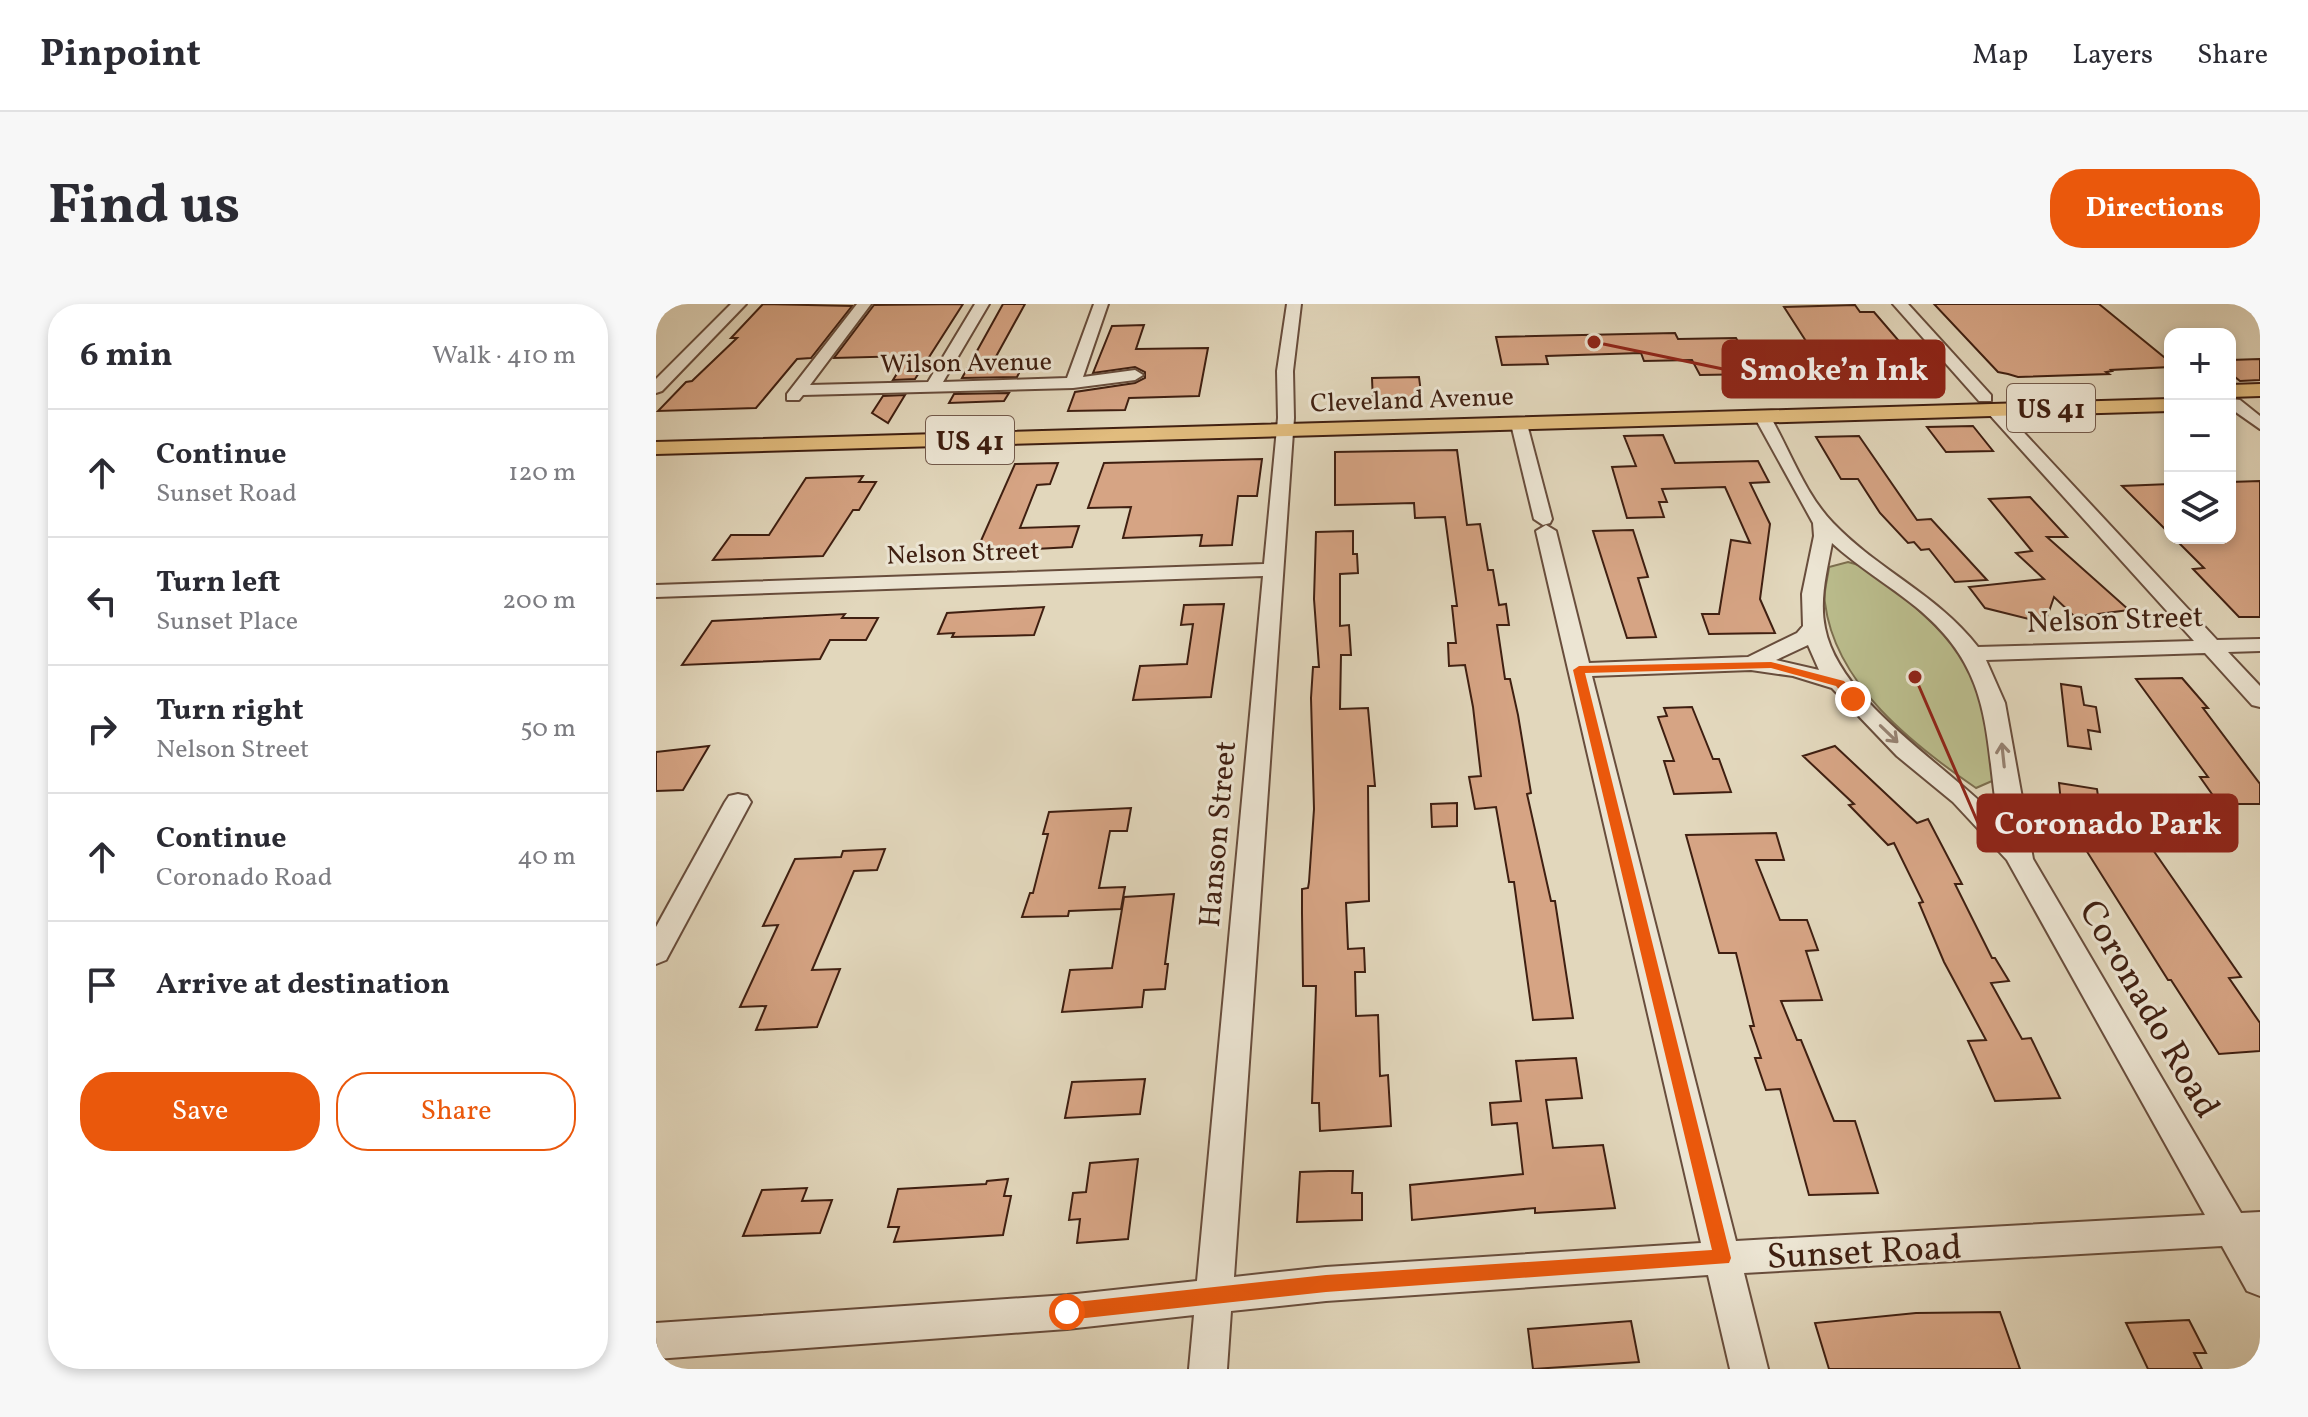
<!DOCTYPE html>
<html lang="en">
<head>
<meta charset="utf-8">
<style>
  :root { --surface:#fff; --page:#f7f7f7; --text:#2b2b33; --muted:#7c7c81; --line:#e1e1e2; --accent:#ea580c }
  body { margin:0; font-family:Vollkorn,serif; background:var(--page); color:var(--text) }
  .controls { position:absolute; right:24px; top:24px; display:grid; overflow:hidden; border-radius:16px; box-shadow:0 4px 12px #0003 }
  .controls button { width:72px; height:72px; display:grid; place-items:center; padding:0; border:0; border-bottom:2px solid var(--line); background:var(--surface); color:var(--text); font:40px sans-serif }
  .stop { position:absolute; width:24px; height:24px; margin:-18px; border:6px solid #ea580c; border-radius:50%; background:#fff }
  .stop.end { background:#ea580c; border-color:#fff; box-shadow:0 2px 8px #0008 }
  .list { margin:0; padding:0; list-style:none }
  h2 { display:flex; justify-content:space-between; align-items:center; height:104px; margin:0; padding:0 32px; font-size:34px }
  h2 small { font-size:26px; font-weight:400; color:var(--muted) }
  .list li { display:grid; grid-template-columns:52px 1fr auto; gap:24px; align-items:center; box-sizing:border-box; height:128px; padding:0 32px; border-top:2px solid var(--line) }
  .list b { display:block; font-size:30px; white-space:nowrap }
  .list p { margin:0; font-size:26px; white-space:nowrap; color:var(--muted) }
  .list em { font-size:26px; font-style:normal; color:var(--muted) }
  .actions { display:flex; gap:16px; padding:24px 32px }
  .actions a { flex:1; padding:18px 0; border:2px solid var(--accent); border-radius:32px; text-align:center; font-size:28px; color:var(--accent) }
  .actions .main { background:var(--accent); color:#fff }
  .icon { flex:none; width:44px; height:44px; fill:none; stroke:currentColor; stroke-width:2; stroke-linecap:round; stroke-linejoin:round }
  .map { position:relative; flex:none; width:1604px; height:1065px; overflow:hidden; border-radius:32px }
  header { display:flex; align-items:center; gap:48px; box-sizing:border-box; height:112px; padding:0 40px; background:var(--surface); border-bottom:2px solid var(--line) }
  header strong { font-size:38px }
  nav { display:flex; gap:44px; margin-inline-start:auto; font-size:28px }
  .intro { display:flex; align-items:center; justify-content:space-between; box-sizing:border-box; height:192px; padding:0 48px }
  h1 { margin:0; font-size:56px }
  .button { padding:20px 36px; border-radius:32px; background:var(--accent); color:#fff; font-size:28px; font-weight:700 }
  main { display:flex; gap:48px; padding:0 48px }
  aside { flex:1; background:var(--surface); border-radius:32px; box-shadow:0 4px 12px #0003 }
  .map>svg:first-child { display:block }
</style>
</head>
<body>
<header>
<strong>Pinpoint</strong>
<nav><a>Map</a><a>Layers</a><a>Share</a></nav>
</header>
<div class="intro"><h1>Find us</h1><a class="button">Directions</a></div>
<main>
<aside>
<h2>6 min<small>Walk · 410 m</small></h2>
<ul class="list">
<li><svg class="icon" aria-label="ahead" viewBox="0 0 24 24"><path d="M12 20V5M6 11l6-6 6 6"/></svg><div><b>Continue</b><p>Sunset Road</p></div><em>120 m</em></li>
<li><svg class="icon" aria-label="left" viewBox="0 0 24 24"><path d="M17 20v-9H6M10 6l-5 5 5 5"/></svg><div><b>Turn left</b><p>Sunset Place</p></div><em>200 m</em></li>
<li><svg class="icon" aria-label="right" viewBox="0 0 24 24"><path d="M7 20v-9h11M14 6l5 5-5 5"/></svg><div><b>Turn right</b><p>Nelson Street</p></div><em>50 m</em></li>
<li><svg class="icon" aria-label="ahead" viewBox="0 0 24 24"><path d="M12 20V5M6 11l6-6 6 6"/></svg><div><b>Continue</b><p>Coronado Road</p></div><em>40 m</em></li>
<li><svg class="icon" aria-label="arrive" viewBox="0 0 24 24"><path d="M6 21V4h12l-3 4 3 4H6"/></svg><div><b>Arrive at destination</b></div></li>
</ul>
<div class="actions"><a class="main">Save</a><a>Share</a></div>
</aside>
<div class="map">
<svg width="1604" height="1065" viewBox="0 0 1604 1065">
  <rect width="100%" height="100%" fill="#e2d7bc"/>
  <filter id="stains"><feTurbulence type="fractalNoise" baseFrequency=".0025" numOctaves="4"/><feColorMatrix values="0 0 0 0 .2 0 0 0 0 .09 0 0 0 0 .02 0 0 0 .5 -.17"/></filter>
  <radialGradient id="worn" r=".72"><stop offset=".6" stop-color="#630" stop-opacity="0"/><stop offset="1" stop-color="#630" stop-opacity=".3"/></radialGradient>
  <path fill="#babc8c" stroke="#7c6e4e" stroke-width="2" d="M1192 258C1218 264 1233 280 1252 297 1317 353 1337 391 1336 477L1320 484C1257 441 1179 380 1169 299 1167 288 1172 274 1173 263Z"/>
  <g fill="#d6a484" stroke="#3f1f11" stroke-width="2">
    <polygon points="107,0 196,2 155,54 141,55 100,104 2,107 30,78 36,77 81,34 75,34"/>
    <polygon points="307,0 259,75 237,76 252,52 178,54 218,1"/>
    <polygon points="347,0 369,0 337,58 369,57 361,73 306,74"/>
    <polygon points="1278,0 1443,0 1514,58 1514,63 1455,66 1456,67 1450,68 1453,70 1362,73 1352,70 1342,68"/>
    <polygon points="1199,1 1204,8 1218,8 1273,72 1234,72 1239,78 1192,80 1180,62 1166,62 1128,3"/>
    <polygon points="488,21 480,45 552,44 543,92 473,94 469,106 412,107 419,88 479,79 489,74 489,68 479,63 437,69 456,22"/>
    <polygon points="1019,29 1022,35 1080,34 1101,70 1044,71 1036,56 988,57 985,49 890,52 892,60 846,61 840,33"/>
    <polygon points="1604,55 1604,76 1584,77 1574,69 1574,56"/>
    <polygon points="763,73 766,97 717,99 716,74"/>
    <polygon points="353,89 348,97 293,99 298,90"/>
    <polygon points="249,91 232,119 216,109 227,92"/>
    <polygon points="1317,122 1337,147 1290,148 1271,123"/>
    <polygon points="1007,131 1019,159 1102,157 1113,178 1094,179 1114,220 1104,295 1119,329 1053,330 1046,310 1063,310 1075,236 1094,239 1069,183 1006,185 1011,198 1003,198 1008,213 971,214 956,163 980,162 968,132"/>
    <polygon points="1203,132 1261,216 1275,215 1331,276 1299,278 1273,245 1265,246 1258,238 1252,239 1224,209 1202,175 1185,175 1160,133"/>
    <polygon points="801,146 811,221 824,220 832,266 837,266 843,301 850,300 853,321 841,321 849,375 854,375 862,411 875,489 871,490 895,597 899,597 917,714 877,716 858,578 853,578 840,503 819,505 813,473 825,472 817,403 809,361 793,362 792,339 800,339 796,302 801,302 789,213 759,214 758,199 679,201 679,148"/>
    <polygon points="606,155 601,192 582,192 576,241 544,242 546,231 467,234 475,203 432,204 448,159"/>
    <polygon points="402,159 394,180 381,181 364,224 423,222 416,243 320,248 359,160"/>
    <polygon points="207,172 203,178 220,178 203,206 197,206 167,252 57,256 75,231 113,231 150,174"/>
    <polygon points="1604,177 1604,313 1583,313 1537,265 1548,264 1518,234 1574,234 1574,178"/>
    <polygon points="1514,180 1514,230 1466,182"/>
    <polygon points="1374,193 1411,233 1391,233 1473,306 1419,313 1398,293 1389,319 1329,304 1313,283 1388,275 1360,249 1376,247 1333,195"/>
    <polygon points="977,226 992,273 982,274 1000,333 971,334 937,227"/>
    <polygon points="697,227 697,250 701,250 702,269 684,270 684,322 693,321 695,351 685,351 684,405 712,404 719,482 712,482 713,597 690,599 692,645 708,644 709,668 699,668 700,712 722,711 724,772 732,771 735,822 664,827 663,799 656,799 660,682 647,682 646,609 646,585 652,584 653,578 658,505 655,394 657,363 663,363 658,295 660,228"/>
    <polygon points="568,300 555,393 477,396 484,362 531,360 537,320 525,321 528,301"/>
    <polygon points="388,303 378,331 296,333 298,329 282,330 291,309"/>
    <polygon points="189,310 186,314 222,314 210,336 174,336 164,355 26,361 56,317"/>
    <polygon points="1526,374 1552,404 1547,404 1604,480 1604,500 1563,500 1544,473 1552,473 1480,375"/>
    <polygon points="1405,380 1425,383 1428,401 1440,403 1444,428 1432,426 1435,445 1412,442"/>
    <polygon points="1036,403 1057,455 1063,455 1075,488 1018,490 1008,457 1018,457 1002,413 1011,412 1008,404"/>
    <polygon points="53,442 27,486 0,487 0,448"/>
    <polygon points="1179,442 1261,519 1272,515 1306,580 1299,580 1336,654 1339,654 1353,677 1335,679 1366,735 1375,734 1404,794 1339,797 1312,737 1330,736 1288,658 1263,599 1267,598 1238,539 1232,541 1193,501 1198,500 1147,452"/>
    <polygon points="1403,479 1441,485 1448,535 1488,533 1585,673 1573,674 1604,719 1604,747 1563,750 1515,676 1512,676 1406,508"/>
    <polygon points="801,499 801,522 776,523 775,500"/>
    <polygon points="475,504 471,527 454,527 443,584 469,583 465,605 413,607 412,612 366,613 374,589 377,589 392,530 387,530 393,508"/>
    <polygon points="1120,529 1128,556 1100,556 1124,616 1151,616 1162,646 1150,647 1166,696 1125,697 1141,736 1145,736 1178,817 1199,817 1222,889 1153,891 1124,785 1110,786 1099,754 1105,754 1094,722 1098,722 1080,649 1063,649 1030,531"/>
    <polygon points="229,545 221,566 198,567 156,666 184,665 161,723 100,726 110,702 84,703 122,621 107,622 139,555 185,553 187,547"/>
    <polygon points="518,590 509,660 512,660 509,685 488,686 486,703 406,708 414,666 456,664 468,593"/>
    <polygon points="920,754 926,794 890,796 897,844 947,841 959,904 879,909 879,904 756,916 754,881 867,870 861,819 836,821 834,799 865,797 860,757"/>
    <polygon points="489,775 484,810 409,814 416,778"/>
    <polygon points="482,855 472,935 421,939 424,915 413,916 417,889 430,888 434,859"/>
    <polygon points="673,867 697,867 696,889 706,889 706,916 641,918 644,868"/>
    <polygon points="352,875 348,892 355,892 347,931 238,938 243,923 232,923 242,885 330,880 331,877"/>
    <polygon points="151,884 146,897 176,896 164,929 87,932 106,886"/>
    <polygon points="1344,1008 1364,1065 1173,1065 1159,1019 1260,1009"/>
    <polygon points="1533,1016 1550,1049 1538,1049 1546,1065 1492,1065 1470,1019"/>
    <polygon points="975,1017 983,1058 877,1065 872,1025"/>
  </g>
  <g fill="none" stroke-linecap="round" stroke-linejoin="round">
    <defs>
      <g id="minor">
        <polygon points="75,0 90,0 6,87 0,89 0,75"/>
        <polygon points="201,0 215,0 154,81 272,78 319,0 333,0 287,78 411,74 438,0 452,0 427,73 479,66 487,71 479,76 417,84 147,91 143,96 131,96 131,90"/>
        <path d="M631 0H645L637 67 638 114 578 973 670 963 1045 939 880 227 890 221 900 227 933 359 1092 353 1141 329 1147 322 1146 290 1158 232 1157 219 1098 112 1106 107 1114 112C1134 147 1149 190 1177 219 1222 266 1282 291 1322 343L1538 337 1332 109V103H1344L1561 336 1604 335V347L1572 348 1604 382V403L1596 401 1549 349 1330 356 1349 399 1377 555 1585 909 1604 908V992L1591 987 1566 942 1088 969 1112 1065H1074L1052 971 670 997 575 1007 571 1065H533L538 1011 411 1025 0 1055V1019L411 991 541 977 607 272 0 293V281L608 260 622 114 621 67ZM1176 239C1202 263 1233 281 1260 303 1337 366 1328 426 1342 515 1292 462 1183 397 1169 324 1163 295 1171 267 1176 239ZM1152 341 1163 366 1120 356ZM1095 366 1137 372 1176 384 1241 452 1297 498 1351 556 1549 911 1080 937 936 372Z"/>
        <polygon points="1237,0 1252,0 1335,91 1335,97 1323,97"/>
        <polygon points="1574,95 1584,96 1604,112 1604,125 1574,104"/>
        <polygon points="863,115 871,120 896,215 894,219 887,221 878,215 855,120"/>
        <polygon points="82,490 91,492 95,498 10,656 0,660 0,623 69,498 73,492"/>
      </g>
      <g id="major">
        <polygon points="1604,80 1604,92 1574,93 1574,81"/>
        <polygon points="1514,95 1514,107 0,150 0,138"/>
      </g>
    </defs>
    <use href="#minor" stroke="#684d3c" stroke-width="4"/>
    <use href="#major" stroke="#3f1f11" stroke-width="4"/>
    <use href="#minor" fill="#ece5d3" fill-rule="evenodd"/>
    <use href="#major" fill="#e1bc7e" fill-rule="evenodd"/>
  </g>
  <defs><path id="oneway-shaft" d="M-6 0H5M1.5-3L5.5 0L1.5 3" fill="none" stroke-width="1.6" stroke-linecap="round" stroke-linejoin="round" transform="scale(2)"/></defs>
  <g stroke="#968272">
    <use href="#oneway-shaft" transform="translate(1233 430) rotate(44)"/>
    <use href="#oneway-shaft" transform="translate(1347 451) rotate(-96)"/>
  </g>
  <polygon fill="#ea580c" points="1115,358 1188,377 1203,395 1193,398 1180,382 1115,364 929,369 1075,954 1073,959 670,988 411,1016 404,1014 402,1008 404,1001 411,999 670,971 1056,946 917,366 923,362"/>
  <g text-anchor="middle" stroke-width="6" stroke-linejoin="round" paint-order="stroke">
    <g font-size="26" fill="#3f1f11" stroke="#ece5d3">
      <text transform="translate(310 58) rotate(-1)" y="9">Wilson Avenue</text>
      <text transform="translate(756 95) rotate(-2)" y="9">Cleveland Avenue</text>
      <text transform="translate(307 248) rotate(-2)" y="9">Nelson Street</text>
    </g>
    <g fill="#ece5d3" stroke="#735a4b" stroke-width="2">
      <rect x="1351" y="80" width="88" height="48" rx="6"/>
      <rect x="270" y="112" width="88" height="48" rx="6"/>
    </g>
    <g font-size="28" font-weight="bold" fill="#3f1f11">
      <text x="1395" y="114">US 41</text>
      <text x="314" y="146">US 41</text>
    </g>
    <g font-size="30" fill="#3f1f11" stroke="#ece5d3">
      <text transform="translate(1459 315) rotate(-2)" y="10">Nelson Street</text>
      <text transform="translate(561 530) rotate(-85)" y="10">Hanson Street</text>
    </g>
    <g font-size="36" fill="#3f1f11" stroke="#ece5d3">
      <text transform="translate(1495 704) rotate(60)" y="13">Coronado Road</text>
      <text transform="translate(1208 946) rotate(-3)" y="13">Sunset Road</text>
    </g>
  </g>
  <path fill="none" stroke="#8f2418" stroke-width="3" d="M938 38L1067 65M1259 373L1322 519"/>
  <g fill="#8f2418" stroke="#ece5d3" stroke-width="3">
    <circle cx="938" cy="38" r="8"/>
    <circle cx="1259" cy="373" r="8"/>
  </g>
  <g fill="#8f2418" stroke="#8f2418" stroke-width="3">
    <rect x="1067" y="37" width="221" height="56" rx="8"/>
    <rect x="1322" y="491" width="259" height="56" rx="8"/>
  </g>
  <g font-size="32" text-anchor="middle" font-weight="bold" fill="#fff">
    <text x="1178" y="76">Smoke’n Ink</text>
    <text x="1452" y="530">Coronado Park</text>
  </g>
  <rect width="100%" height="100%" filter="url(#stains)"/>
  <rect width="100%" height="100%" fill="url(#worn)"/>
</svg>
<div class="controls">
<button>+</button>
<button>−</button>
<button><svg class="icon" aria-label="layers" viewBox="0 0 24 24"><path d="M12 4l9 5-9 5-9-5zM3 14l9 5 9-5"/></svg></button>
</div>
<div class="stop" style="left:411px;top:1008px"></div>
<div class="stop end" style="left:1197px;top:395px"></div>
</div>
</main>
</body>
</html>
